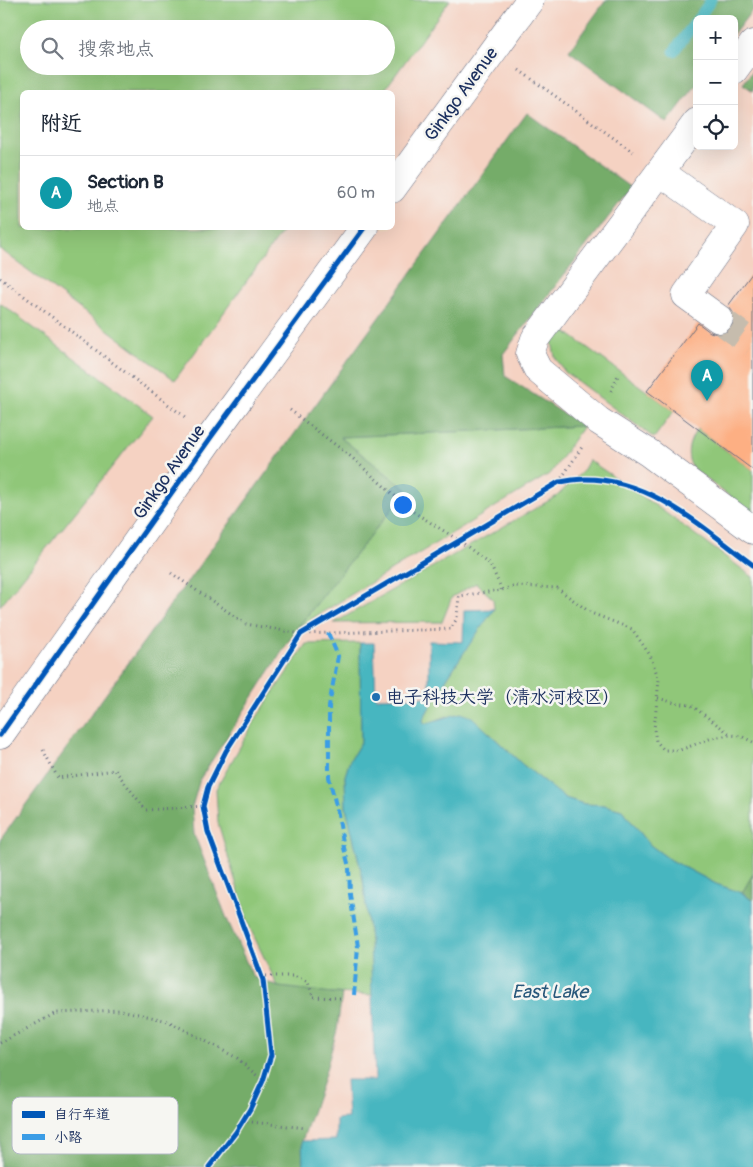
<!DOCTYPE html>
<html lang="zh">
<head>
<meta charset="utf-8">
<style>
  :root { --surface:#fff; --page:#f2f2f3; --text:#1f2937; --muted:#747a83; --line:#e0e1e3; --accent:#1a73e8 }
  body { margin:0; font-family:Pangolin,"LXGW WenKai TC",sans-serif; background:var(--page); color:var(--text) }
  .controls { position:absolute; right:15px; top:15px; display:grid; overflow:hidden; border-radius:8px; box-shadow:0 5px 20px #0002 }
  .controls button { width:45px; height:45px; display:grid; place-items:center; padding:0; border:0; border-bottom:1px solid var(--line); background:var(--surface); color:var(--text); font:25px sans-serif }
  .you { position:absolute; left:402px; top:504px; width:18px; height:18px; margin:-12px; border:4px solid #fff; border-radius:50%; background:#1a73e8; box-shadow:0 0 0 8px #1a73e833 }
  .badge { display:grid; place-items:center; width:32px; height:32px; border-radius:50%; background:var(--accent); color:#fff; font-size:16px; font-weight:700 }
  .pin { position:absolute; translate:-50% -41px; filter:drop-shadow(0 1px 2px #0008) }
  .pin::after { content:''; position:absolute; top:26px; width:18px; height:15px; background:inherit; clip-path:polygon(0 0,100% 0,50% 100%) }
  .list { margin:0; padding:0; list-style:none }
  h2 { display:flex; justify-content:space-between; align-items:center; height:65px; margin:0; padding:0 20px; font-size:21px }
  h2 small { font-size:16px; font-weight:400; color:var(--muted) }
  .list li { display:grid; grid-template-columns:32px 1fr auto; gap:15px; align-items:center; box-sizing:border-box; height:75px; padding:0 20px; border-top:1px solid var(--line) }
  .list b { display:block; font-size:19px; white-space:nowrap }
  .list p { margin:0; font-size:16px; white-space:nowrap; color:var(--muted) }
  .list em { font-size:16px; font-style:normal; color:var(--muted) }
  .icon { flex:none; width:28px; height:28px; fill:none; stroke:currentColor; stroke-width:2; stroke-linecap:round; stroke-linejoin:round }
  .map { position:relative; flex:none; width:753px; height:1167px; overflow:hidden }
  .search { position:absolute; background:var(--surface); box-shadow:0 5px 20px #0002; left:20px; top:20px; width:375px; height:55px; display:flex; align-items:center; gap:12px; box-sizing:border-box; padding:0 18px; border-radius:28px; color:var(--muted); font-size:19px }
  .panel { position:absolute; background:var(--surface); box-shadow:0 5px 20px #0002; left:20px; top:90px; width:375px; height:140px; border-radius:8px }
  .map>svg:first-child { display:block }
</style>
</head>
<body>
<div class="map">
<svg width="753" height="1167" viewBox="0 0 753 1167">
  <rect width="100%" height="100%" fill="#f6f6f2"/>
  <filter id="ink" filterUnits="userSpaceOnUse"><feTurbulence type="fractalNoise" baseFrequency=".02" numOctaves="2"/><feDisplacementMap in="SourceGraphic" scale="10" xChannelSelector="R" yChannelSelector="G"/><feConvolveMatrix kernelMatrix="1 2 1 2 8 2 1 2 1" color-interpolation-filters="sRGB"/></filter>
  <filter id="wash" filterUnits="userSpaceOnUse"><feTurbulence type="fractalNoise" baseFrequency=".0096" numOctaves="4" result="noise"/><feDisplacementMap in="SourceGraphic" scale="20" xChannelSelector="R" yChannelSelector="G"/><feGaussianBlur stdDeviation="1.12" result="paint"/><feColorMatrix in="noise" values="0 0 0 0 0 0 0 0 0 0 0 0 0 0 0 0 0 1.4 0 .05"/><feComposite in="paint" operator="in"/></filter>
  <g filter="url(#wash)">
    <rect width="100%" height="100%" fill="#f1dfc1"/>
    <path fill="#f5d2c2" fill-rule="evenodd" d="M0 0H753V1167H0ZM697 19H734V146H697ZM29 29H386V66H29ZM22 92H392V228H22Z"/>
    <g fill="#90c779" stroke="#567b6c" fill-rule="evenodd">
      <path d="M0 0H450L383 92H22V228H285L175 380 0 249ZM29 29H386V66H29Z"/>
      <polygon points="0,303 153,416 0,606"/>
      <polygon points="562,329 674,411 654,438 565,372 555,357 552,342"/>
      <polygon points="583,426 551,473 298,627 407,490 340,437"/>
      <path d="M697 429 753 470V513C744 506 694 472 691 465 685 452 690 440 697 429Z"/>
      <path d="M589 460 659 508 753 577V874L742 893 716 884 669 859 650 845 622 810 604 805 584 804 565 798 523 765 487 731 447 716 424 725 423 719C445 680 468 645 494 609L493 599 476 583 452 597 442 622 334 623 557 496 583 471Z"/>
      <polygon points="360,643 361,742 350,760 345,776 346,807 363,879 370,940 373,995 316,992 278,987 249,926 218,823 216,789 257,717 306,644"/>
    </g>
    <g fill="#74ac69" stroke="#486e64">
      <polygon points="606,0 753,0 753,9 734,34 734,19 697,19 697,84 667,123 569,51"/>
      <polygon points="753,70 753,91 743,84"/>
      <polygon points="527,113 631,188 503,354 505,376 583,426 340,437 407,490 298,627 200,779 192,807 194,834 227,919 253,977 279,987 342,994 337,1030 322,1084 302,1141 303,1167 0,1167 0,840"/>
      <polygon points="753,874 753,901 742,893"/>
    </g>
    <path fill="#47b6c0" stroke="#31728f" d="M494 609C469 645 444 680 423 719L424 724 461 713 472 717 523 765 565 798 584 804 604 805 622 810 650 845 669 859 716 884 742 893 753 901V1167H303L302 1141 336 1140V1119L348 1118 346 1080H375L370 940 363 879 346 807 345 776 350 760 361 742 360 643H374L376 698 429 697V641L463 642 464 610Z"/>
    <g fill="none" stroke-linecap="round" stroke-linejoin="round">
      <g stroke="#47b6c0" stroke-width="11">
        <polyline points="698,19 711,0"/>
        <polyline points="674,51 697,20"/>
      </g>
    </g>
    <g id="blocks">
      <polygon fill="#fdaf83" points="753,272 753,470 647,391 698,323 710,332 717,334 725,333 731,329 735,320 733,312 728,306"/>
    </g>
  </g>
  <g filter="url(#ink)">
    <use href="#blocks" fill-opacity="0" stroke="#666d81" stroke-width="1"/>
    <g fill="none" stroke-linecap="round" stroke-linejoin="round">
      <polyline stroke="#c6bcad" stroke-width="28" stroke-dasharray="28 14" stroke-linecap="butt" points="719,319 753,344"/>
      <defs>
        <g id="minor">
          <polyline points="734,70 753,44"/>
          <polyline points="697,122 535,339 530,354 538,370 599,421 649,453 753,530"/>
          <polyline points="660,172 735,225 686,295 719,319"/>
          <polyline points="392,189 530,0"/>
          <polyline points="0,735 211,437 364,228"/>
        </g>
      </defs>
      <use href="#minor" stroke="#666d81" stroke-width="29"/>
      <g stroke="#666d81" stroke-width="3" stroke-dasharray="1 4" stroke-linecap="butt">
        <polyline points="519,70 633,152"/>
        <polyline points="0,278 185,417"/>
        <polyline points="611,391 619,373"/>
        <polyline points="290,410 350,456 412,511 460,541 490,564 502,590"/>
        <polyline points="559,482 582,447"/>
        <polyline points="171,573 246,624 301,634 451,629 457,618 459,596 502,590 515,586 557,588 591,613 632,629 650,655 659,680 654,729 656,741 664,750 680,750 712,738 730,735 741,736 753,742"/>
        <polyline points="658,698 675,703 691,705 730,734"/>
        <polyline points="43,750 58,778 115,770 146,810 203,806"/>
        <polyline points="261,976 294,976 308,982 313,997 341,998"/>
        <polyline points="0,1043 56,1013 121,1010 168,1021 237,1058 263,1081"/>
        <polyline points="242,1121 306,1128"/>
      </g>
      <use href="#minor" stroke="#fff" stroke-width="28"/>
      <polyline stroke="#3b9de6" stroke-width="4" stroke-dasharray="8 4" stroke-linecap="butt" points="328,633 338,656 329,706 329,777 338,814 344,848 349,867 350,894 358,947 354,995"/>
      <defs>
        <g id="cycleway">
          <polyline points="0,735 211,437 364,228"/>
          <path d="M209 1167 236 1132 250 1109 263 1081 271 1055 263 980 208 832 203 806 208 787 226 751 301 634 559 482C567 481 577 479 585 479 652 479 703 528 753 565"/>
        </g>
      </defs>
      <use href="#cycleway" stroke="#f6f6f2" stroke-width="8"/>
      <use href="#cycleway" stroke="#0057b8" stroke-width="5"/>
    </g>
  </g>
  <circle fill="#1f6fb2" stroke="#f6f6f2" stroke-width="2" cx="376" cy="697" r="5"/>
  <g text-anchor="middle" stroke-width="5" stroke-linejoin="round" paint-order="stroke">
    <g font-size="18" fill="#1b2f5e" stroke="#f6f6f2">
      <text transform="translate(461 94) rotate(-54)" y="6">Ginkgo Avenue</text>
      <text transform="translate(169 472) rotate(-55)" y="6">Ginkgo Avenue</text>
    </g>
    <g font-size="18" fill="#1b2f5e" stroke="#f6f6f2" text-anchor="start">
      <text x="386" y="703">电子科技大学（清水河校区）</text>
    </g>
    <g font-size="19" font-style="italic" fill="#28587b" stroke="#f6f6f2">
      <text x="550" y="998">East Lake</text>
    </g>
  </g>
  <rect x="12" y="1097" width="166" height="57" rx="8" fill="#f6f6f2" stroke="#b4bac6" stroke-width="1"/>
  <rect x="22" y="1111" width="23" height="7" fill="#0057b8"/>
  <rect x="22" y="1134" width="23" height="6" fill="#3b9de6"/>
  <g font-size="14" fill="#1b2f5e">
    <text x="54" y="1119">自行车道</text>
    <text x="54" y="1142">小路</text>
  </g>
</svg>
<div class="controls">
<button>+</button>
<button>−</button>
<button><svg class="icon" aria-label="locate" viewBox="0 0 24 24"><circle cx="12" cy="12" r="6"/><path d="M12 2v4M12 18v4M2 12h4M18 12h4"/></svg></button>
</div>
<div class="you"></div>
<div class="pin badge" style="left:707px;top:401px;background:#0f9aa8">A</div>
<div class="search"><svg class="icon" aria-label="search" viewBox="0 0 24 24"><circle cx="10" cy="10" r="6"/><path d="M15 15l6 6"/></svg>搜索地点</div>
<section class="panel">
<h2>附近<small></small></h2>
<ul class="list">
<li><span class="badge" style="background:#0f9aa8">A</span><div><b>Section B</b><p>地点</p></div><em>60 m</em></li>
</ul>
</section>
</div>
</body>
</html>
